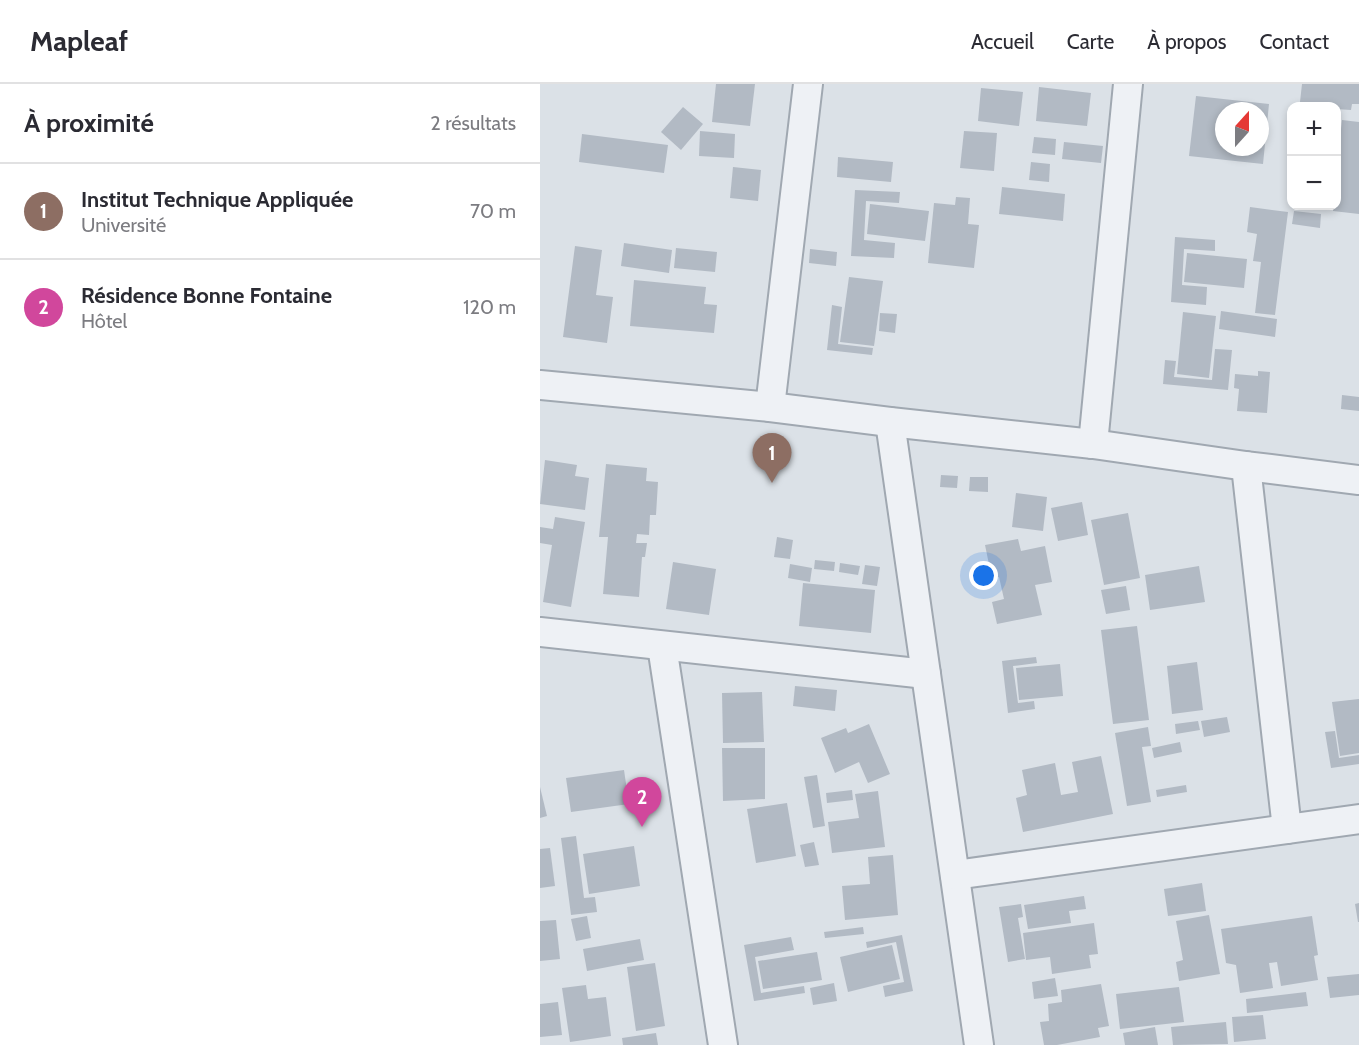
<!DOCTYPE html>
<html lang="fr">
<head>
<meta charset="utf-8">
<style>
  :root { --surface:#fff; --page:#f2f2f3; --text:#2b2b33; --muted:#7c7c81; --line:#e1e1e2; --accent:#d6365c }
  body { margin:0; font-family:Cabin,sans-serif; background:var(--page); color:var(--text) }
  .controls { position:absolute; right:18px; top:18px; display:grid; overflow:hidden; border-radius:12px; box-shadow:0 3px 9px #0003 }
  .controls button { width:54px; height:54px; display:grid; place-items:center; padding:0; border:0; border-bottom:2px solid var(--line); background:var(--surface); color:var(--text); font:30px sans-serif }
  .compass { position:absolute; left:675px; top:18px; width:54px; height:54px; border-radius:50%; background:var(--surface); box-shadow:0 3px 9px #0003; rotate:21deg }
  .you { position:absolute; left:444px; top:492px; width:21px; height:21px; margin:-15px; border:4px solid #fff; border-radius:50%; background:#1a73e8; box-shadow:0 0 0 9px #1a73e833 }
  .badge { display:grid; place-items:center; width:39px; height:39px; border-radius:50%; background:var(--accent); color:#fff; font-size:20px; font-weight:700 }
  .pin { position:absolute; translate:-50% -50px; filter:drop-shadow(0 2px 3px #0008) }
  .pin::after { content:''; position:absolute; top:32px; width:21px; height:18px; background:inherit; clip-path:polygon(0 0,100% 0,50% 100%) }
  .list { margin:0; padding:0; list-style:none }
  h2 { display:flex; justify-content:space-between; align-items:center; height:78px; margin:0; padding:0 24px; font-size:26px }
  h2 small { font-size:20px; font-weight:400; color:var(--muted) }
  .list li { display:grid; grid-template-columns:39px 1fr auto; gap:18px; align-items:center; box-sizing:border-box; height:96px; padding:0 24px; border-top:2px solid var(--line) }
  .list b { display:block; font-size:22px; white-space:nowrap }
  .list p { margin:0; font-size:20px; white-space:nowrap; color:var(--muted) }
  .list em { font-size:20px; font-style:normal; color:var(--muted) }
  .map { position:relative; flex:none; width:819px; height:961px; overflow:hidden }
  header { display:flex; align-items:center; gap:36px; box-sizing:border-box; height:84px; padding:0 30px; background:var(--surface); border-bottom:2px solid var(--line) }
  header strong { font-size:28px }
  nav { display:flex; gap:33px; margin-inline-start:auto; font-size:21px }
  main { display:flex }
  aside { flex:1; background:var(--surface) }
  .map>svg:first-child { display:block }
</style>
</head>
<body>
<header>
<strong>Mapleaf</strong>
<nav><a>Accueil</a><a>Carte</a><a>À propos</a><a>Contact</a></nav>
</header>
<main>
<aside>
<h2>À proximité<small>2 résultats</small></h2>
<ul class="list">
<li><span class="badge" style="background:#8d6e63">1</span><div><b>Institut Technique Appliquée</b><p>Université</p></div><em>70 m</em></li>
<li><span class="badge" style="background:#d1479c">2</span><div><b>Résidence Bonne Fontaine</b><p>Hôtel</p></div><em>120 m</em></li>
</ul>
</aside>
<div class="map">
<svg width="819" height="961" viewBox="0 0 819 961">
  <rect width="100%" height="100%" fill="#dbe1e7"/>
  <g fill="#b2bac4" fill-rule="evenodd">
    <polygon points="176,0 215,0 210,42 172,38"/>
    <polygon points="762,0 819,0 819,20 812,20 811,26 796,25 796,22 777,22 777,20 760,18"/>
    <polygon points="499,3 551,9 547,42 496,37"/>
    <polygon points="441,4 483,8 479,42 438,37"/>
    <path d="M656 12 729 20 723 80 649 72ZM684 27H720V63H684Z"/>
    <polygon points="143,23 163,40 141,66 121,48"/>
    <polygon points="802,36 819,38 819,130 793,127 793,122 796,122 796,90"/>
    <polygon points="160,47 195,50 194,74 159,72"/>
    <polygon points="424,47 457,49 454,87 420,84"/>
    <polygon points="42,50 128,61 124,89 39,78"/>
    <polygon points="494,53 516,55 515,71 492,69"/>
    <polygon points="524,58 563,62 561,79 522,75"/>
    <polygon points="298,73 353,78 351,98 297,93"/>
    <polygon points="491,78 510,80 509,98 489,96"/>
    <polygon points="193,83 221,86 218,117 190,114"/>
    <polygon points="462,103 525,110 523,137 459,130"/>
    <polygon points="315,106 360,108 359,119 326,117 324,156 355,159 354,174 311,172"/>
    <polygon points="416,113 430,114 428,140 439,141 434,184 388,179 394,119 415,121"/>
    <polygon points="330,120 389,127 385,157 327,150"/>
    <polygon points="710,123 748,128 735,231 715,229 721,178 713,177 717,150 707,148"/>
    <polygon points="754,127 781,130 780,144 752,140"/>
    <polygon points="635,153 675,156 675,167 644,165 642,201 667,203 666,221 631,218"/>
    <polygon points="84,159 132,166 129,189 81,182"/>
    <polygon points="35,162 62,166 56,211 73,213 67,259 23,253"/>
    <polygon points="136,164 177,168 175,188 134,184"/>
    <polygon points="270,165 297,168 296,182 269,179"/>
    <polygon points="647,169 707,175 704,204 644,198"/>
    <polygon points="309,193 343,197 334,262 300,258"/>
    <polygon points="94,196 166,203 164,220 177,221 174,249 90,242"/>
    <polygon points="292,221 302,223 298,260 333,264 332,271 287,266"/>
    <polygon points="681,227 737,235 735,253 679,245"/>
    <polygon points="643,228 676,232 669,294 637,290"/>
    <polygon points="340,229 357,230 355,249 339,247"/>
    <polygon points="675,265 692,266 688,306 623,300 625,276 636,277 634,293 672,296"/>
    <polygon points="718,287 730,288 727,329 697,327 699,305 694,304 695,290 718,292"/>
    <polygon points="802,311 819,313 819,327 801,325"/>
    <polygon points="5,376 37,381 35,392 49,394 45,426 0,420"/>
    <polygon points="66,380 107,384 106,397 118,398 116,431 110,431 109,451 97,450 96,459 107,459 105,473 102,473 99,513 63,510 68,453 59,453"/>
    <polygon points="401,391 418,392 417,404 400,403"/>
    <polygon points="430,393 448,393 448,408 429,407"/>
    <polygon points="476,409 507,413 503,447 472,443"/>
    <polygon points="542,418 548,451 518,457 511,424"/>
    <polygon points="588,429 600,494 564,501 551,436"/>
    <polygon points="15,433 45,438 31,523 3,518 12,461 0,459 0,443 13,445"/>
    <polygon points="237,453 253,456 250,475 234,473"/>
    <polygon points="478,455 481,467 505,462 512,498 495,501 502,531 457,540 452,518 464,515 459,493 452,495 445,461"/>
    <polygon points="275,476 295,478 294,487 274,485"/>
    <polygon points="133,478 176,485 169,531 126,525"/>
    <polygon points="300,479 320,482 318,491 299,488"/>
    <polygon points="250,480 272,484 270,498 248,494"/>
    <polygon points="325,481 340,483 337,502 322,500"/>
    <polygon points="659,482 665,518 610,526 605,491"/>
    <polygon points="263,499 335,506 331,549 259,542"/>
    <polygon points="586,502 590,526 566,530 561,506"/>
    <polygon points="597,542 609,636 573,640 561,546"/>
    <polygon points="496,573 497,579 473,582 478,619 494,617 495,625 468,629 462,577"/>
    <polygon points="657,578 663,626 632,630 627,582"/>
    <polygon points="520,580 523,612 479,616 476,584"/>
    <polygon points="255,602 297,606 295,627 253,622"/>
    <polygon points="222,608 224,658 183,659 182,609"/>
    <polygon points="819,615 819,669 800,672 792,618"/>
    <polygon points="687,633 690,648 664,653 661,637"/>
    <polygon points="658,637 660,646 636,650 635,640"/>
    <polygon points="329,640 350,690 328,699 319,678 295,689 281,654 306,644 308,649"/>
    <polygon points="608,643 611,662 602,663 611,718 587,722 575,649"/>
    <polygon points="795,647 799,674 819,671 819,680 791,684 785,648"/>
    <polygon points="640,658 642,668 614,674 612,664"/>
    <polygon points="182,664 225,664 225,715 183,717"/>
    <polygon points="561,672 573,730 483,748 476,714 487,711 482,686 515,679 521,711 538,708 532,678"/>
    <polygon points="84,686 89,720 31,728 26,694"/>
    <polygon points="277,691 285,742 273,744 264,693"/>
    <polygon points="646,701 647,708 617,713 616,706"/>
    <polygon points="0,703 7,732 0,734"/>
    <polygon points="312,706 313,716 287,719 286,709"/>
    <polygon points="338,707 345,763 292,769 288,738 319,734 315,710"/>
    <polygon points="247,719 256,772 216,779 207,725"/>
    <polygon points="36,752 44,814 55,813 57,828 31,831 21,754"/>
    <polygon points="274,758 279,781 265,783 260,761"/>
    <polygon points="94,762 100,802 49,810 43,770"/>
    <polygon points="10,764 15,802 0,804 0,765"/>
    <polygon points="353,771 358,831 305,836 302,802 330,800 328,773"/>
    <polygon points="662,799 666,827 628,832 624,805"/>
    <polygon points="544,812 546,825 529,827 531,839 488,845 484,821"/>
    <polygon points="819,819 819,838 818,838 815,820"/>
    <polygon points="481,820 483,833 478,834 485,875 468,878 459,823"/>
    <polygon points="669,831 680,890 639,897 636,878 643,876 636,837"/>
    <polygon points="47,832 51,854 36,857 31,835"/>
    <polygon points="772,832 778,871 774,872 778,896 741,902 737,878 729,879 733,904 700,909 696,881 686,879 681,845"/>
    <polygon points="16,836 20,875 0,877 0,837"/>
    <polygon points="554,839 558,870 549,871 551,884 512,890 510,873 486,876 483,849"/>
    <polygon points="323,843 324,850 285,854 284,848"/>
    <polygon points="362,851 373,907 345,913 343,902 364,898 356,858 327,864 326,858"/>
    <polygon points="251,853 254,866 215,873 221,909 264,902 265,909 214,917 204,861"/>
    <polygon points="100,855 104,876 47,887 43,865"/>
    <polygon points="352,861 360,895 308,908 300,873"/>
    <polygon points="277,868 282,896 223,905 218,877"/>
    <polygon points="115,879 125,942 96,947 87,883"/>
    <polygon points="819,890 819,911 790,914 787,893"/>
    <polygon points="515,894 518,912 494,915 492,898"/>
    <polygon points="294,899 297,917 273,921 270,904"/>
    <polygon points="561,900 569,942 558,944 560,953 517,961 504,961 500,938 509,937 508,920 522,918 521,906"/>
    <polygon points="46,901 48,915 66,913 71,952 30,958 22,904"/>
    <polygon points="639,903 644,938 580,945 576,910"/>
    <polygon points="766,908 768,922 707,929 706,915"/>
    <polygon points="18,918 22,951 0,953 0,920"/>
    <polygon points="723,931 726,955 694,958 692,933"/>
    <polygon points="686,938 688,960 633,961 631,943"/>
    <polygon points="615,943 618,961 585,961 583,949"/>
    <polygon points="116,949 118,961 83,961 82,954"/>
  </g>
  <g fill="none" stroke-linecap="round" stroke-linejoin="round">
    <defs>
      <g id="minor">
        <polyline points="0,301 230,323 350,338 553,360 706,382 819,396"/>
        <polyline points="230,323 268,0"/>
        <polyline points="350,338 439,961"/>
        <polyline points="553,360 588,0"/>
        <polyline points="706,382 747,745"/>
        <polyline points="0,548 386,590"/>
        <polyline points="122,562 183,961"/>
        <polyline points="415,791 819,735"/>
      </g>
    </defs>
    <use href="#minor" stroke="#a0a8b1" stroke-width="32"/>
    <use href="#minor" stroke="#eef1f5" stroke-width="28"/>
  </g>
</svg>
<div class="controls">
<button>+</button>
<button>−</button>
</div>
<svg class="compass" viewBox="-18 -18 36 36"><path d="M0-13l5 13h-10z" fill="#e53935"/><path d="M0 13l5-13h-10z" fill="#7c7c81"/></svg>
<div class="you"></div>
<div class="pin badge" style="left:232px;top:399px;background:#8d6e63">1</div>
<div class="pin badge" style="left:102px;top:743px;background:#d1479c">2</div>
</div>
</main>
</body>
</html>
